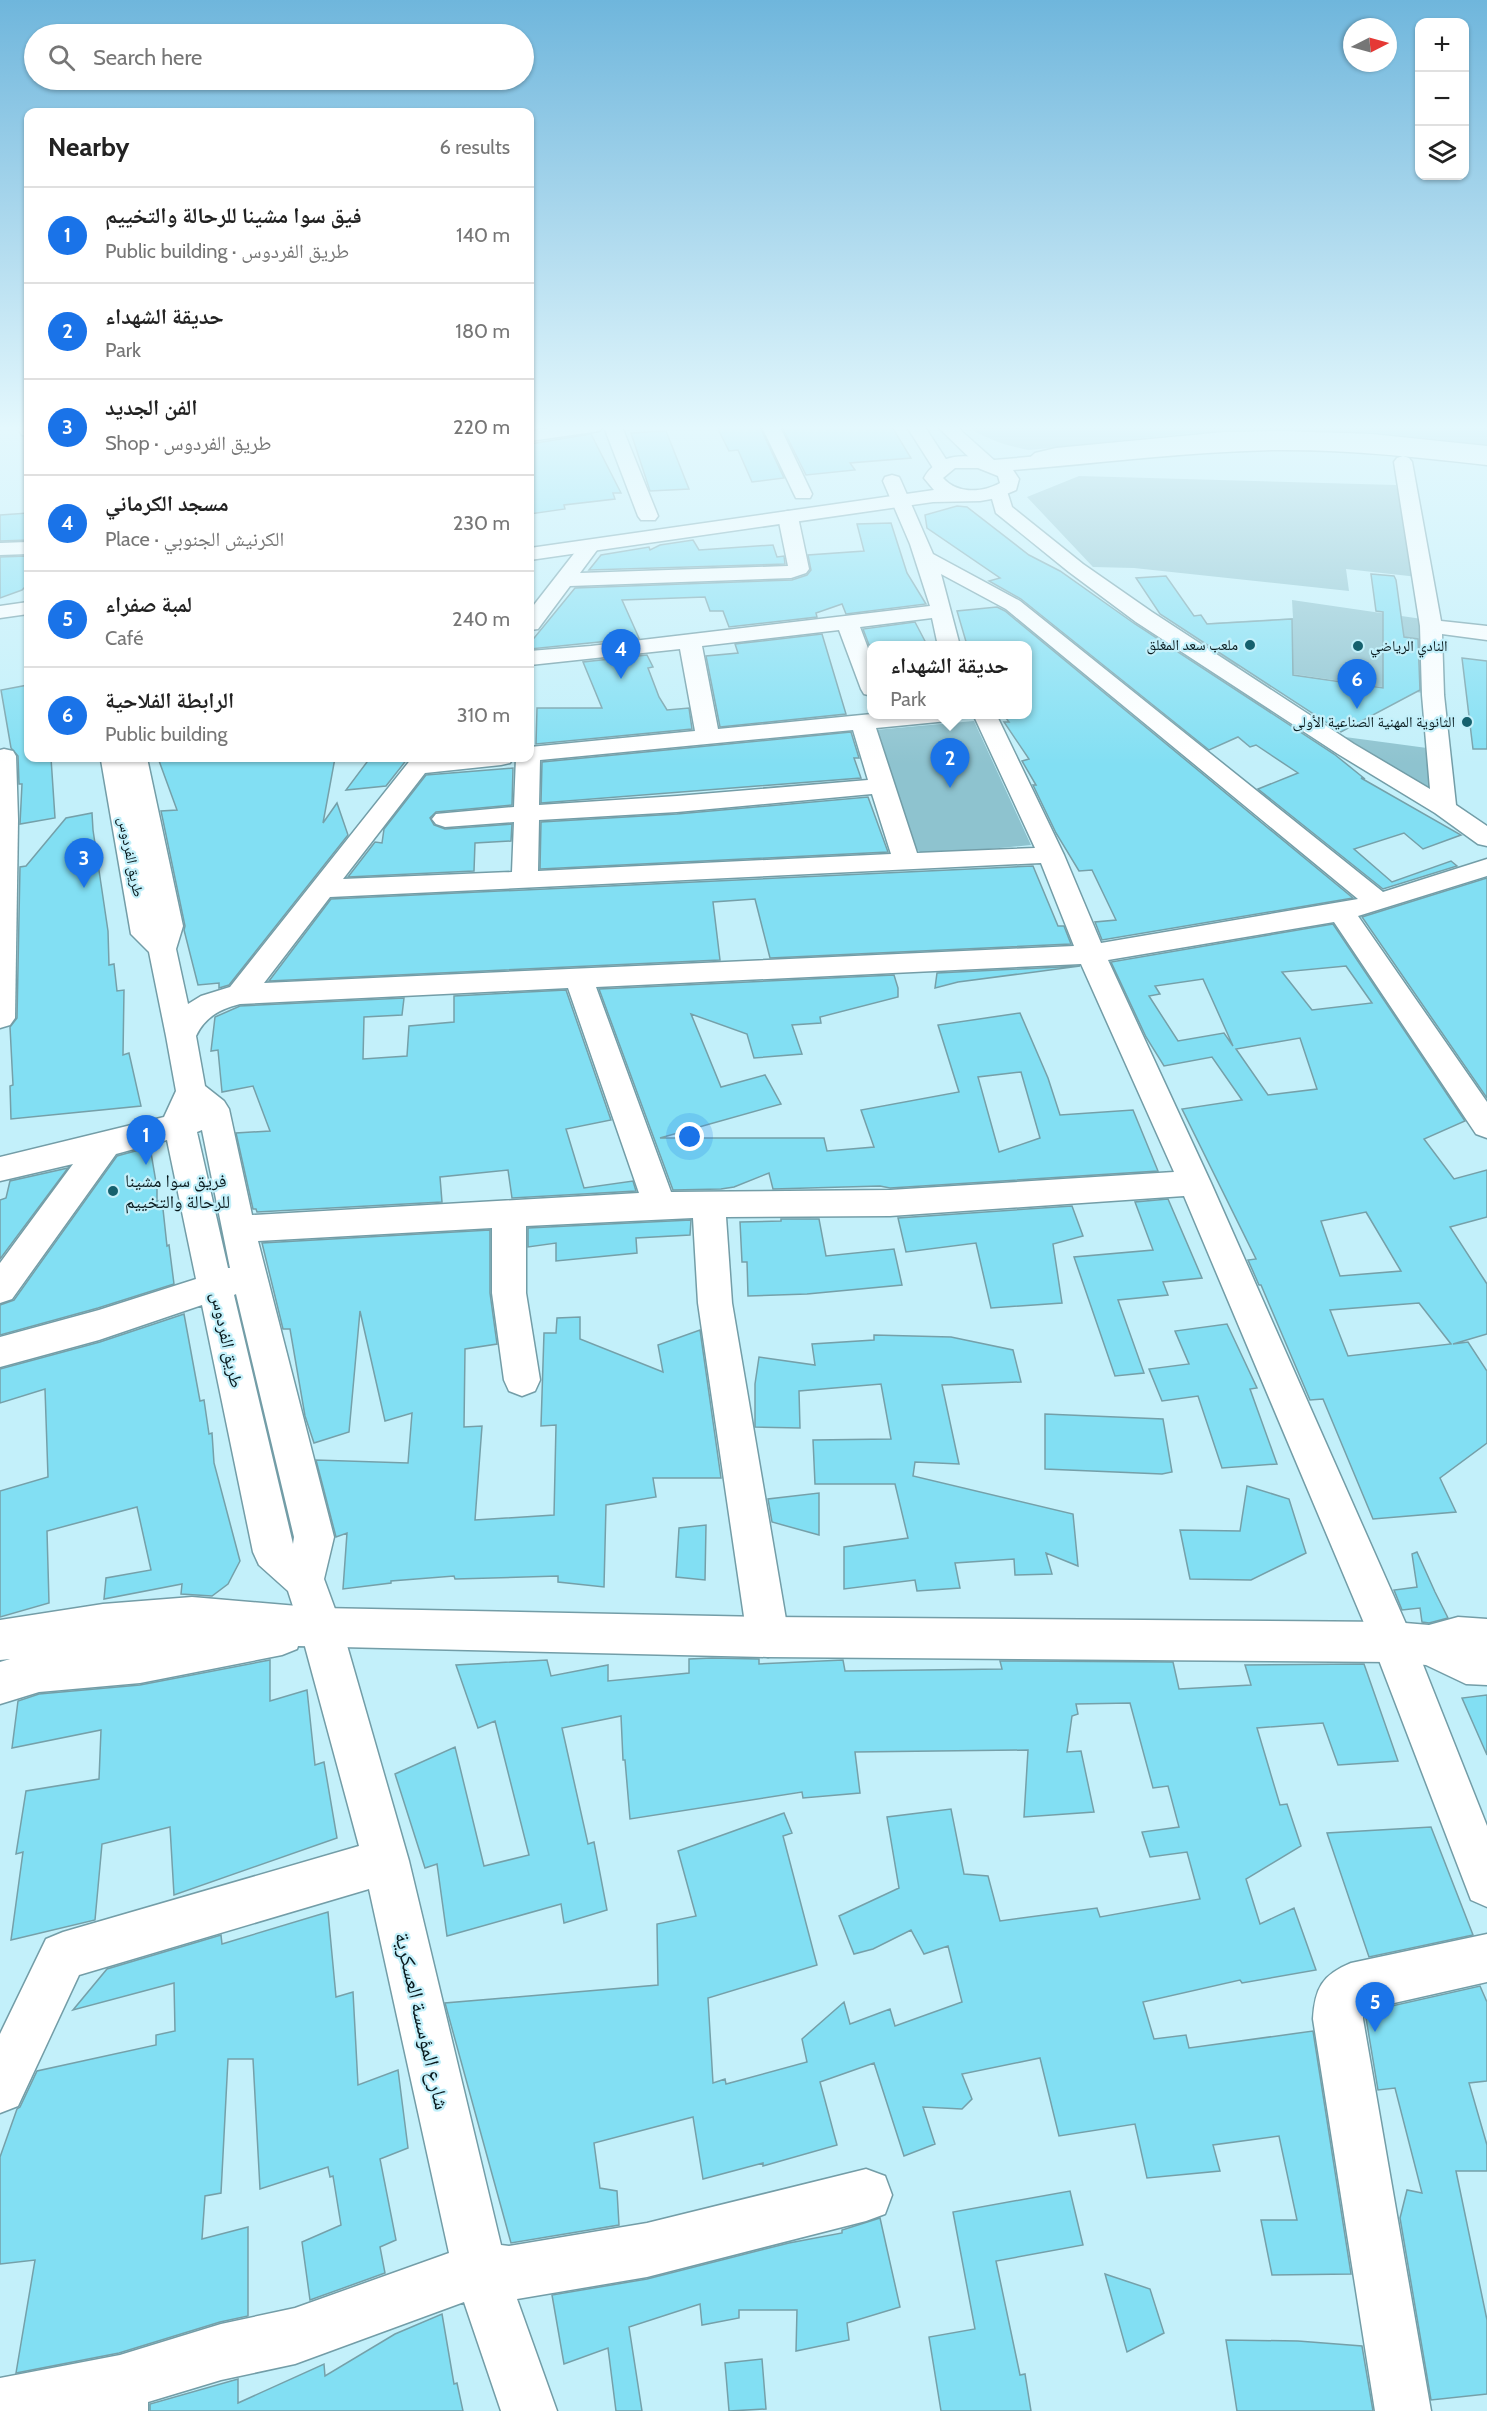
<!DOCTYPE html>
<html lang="en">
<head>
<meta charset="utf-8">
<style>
  :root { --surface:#fff; --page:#f2f2f2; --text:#222; --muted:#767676; --line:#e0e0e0; --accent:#1a73e8 }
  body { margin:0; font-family:Cabin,"Noto Naskh Arabic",sans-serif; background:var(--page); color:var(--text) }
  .controls { position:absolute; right:18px; top:18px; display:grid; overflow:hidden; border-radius:12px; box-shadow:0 2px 4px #0004 }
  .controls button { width:54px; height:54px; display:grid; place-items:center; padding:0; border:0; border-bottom:2px solid var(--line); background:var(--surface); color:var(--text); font:30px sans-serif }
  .compass { position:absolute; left:1343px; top:18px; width:54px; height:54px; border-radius:50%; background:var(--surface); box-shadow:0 2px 4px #0004; rotate:84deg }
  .you { position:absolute; left:690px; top:1137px; width:21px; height:21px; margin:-15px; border:4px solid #fff; border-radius:50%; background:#1a73e8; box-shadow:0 0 0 9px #1a73e833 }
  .badge { display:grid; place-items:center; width:39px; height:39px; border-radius:50%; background:var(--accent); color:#fff; font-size:20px; font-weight:700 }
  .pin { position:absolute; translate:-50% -50px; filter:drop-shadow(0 2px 3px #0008) }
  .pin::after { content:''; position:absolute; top:32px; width:21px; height:18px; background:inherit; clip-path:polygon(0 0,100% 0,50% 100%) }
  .popup { position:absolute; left:867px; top:641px; width:165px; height:78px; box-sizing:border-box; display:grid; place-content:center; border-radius:12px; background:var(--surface); filter:drop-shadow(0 2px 4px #0005); font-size:20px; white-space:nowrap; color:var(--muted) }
  .popup b { font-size:22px; color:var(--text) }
  .popup::after { content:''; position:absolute; left:50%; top:100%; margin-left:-12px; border:12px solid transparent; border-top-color:var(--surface) }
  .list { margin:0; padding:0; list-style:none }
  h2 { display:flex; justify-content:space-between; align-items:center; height:78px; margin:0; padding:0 24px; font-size:26px }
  h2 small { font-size:20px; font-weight:400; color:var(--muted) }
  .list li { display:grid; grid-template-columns:39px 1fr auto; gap:18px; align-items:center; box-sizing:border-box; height:96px; padding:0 24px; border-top:2px solid var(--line) }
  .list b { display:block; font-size:22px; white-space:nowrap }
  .list p { margin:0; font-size:20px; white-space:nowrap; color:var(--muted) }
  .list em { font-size:20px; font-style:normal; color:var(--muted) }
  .icon { flex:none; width:33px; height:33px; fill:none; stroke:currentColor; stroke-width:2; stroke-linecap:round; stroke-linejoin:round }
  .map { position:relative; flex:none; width:1487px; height:2411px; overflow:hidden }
  .search { position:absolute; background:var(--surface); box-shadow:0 2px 4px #0004; left:24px; top:24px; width:510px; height:66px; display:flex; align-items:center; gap:15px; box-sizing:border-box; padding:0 21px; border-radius:33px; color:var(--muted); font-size:22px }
  .panel { position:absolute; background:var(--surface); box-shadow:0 2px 4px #0004; left:24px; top:108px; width:510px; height:654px; border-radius:12px }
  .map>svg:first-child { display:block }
</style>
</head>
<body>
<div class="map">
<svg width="1487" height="2411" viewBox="0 0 1487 2411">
  <rect width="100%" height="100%" fill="#c3f0fa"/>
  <g fill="#8ec3cf">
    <path d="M967 427H1487V445L1371 432 1191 433 1029 450C1006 446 987 439 967 427Z"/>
    <polygon points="1079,476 1396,485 1418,577 1346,569 1349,591 1134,568 1093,567 1027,497"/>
    <polygon points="1292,600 1422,619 1423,693 1237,666 1176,625 1293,618"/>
    <polygon points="974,721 1031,845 926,855 915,849 875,730"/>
    <polygon points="1345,737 1427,748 1433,784 1430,788 1421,786"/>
  </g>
  <g fill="#82dff3" stroke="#75a0a9" stroke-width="1.5" fill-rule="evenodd">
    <polygon points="717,427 760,427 784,478 752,482 738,450 729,451"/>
    <polygon points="782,427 892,427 911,458 850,463 855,470 806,475"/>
    <polygon points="666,431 689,489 650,491 631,433"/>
    <polygon points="591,434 621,493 613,493 615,499 564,505 565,509 530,514 530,444"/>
    <polygon points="957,506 967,507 1029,555 1060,571 1135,624 1334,754 1365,779 1361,778 1461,835 1423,849 1404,833 1354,849 1392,882 1451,861 1457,866 1383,889 1258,789 1298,773 1256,745 1250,747 1238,737 1209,750 1021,599 989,581 1000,578 927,528 925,515"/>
    <polygon points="28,513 28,540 0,541 0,515"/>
    <polygon points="891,523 907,573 926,604 846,614 842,604 816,613 817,617 729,627 723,611 710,611 705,597 622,600 639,638 530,649 530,643 575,588 792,580 807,575 811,570 808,555 864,551 857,524"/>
    <polygon points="693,540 699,550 773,545 777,557 784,556 785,564 589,570 601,555 649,547 650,550 660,545"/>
    <polygon points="28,556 28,584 22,590 0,598 0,557"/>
    <polygon points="1371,574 1394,576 1396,580 1404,637 1418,639 1420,690 1341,732 1160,614 1136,578 1166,576 1194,616 1201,615 1207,624 1292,619 1293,675 1383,688 1383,612 1376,611"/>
    <polygon points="997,607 1005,611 1353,898 1102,940 1095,922 1116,920 1092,870 1079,871 1056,833 1033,785 1036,785 1022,761 1029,759 1004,722 1009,722 1003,714 1028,714 1028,645 967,645 957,611"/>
    <polygon points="915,622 927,645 869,645 863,629"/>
    <polygon points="822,634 846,714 720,727 706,656 738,653 735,644"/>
    <polygon points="647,655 653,667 648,668 659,697 667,710 689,708 692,729 536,744 537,708 602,708 583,662"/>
    <polygon points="1462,658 1487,661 1487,749 1473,749"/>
    <polygon points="28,685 28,758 51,758 55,818 20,824 22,784 19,784 18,756 11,748 1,690"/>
    <polygon points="851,732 859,758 854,758 861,778 541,803 542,762"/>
    <polygon points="158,758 335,758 323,823 337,803 348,835 229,985 219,988 219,983 198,985 184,930 185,926 161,811 177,810"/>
    <polygon points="370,758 408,758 386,786 346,790"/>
    <polygon points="513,768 512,805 436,812 430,818 434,825 445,829 512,824 511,841 475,843 474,871 348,877 375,842 382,843 384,829 426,775"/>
    <polygon points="868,797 888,852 540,869 541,822 677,814"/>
    <polygon points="92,813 93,830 108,931 109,965 114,964 117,991 124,990 123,1055 129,1053 141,1106 11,1119 10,1086 13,1085 10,1027 17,1018 20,867 26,866 66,818"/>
    <polygon points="1033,866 1058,926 1064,926 1071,944 770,958 755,899 713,902 720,960 269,981 331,899"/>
    <polygon points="1487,878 1487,1098 1362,917"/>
    <path d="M1333 924 1465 1121 1424 1139 1454 1179 1487 1170V1217L1450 1227 1487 1284V1334L1453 1344 1468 1342 1487 1371V1443L1440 1478 1456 1512 1373 1519 1323 1399 1310 1400 1261 1285H1259L1248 1260 1256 1259 1182 1109 1242 1100 1212 1057 1164 1066 1146 1037 1111 962ZM1346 966 1372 1003 1312 1010 1282 972ZM1203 979 1233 1046 1224 1033 1178 1041 1149 996 1160 994 1155 986ZM1300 1038 1317 1089 1268 1095 1236 1049ZM1366 1212 1401 1271 1340 1276 1321 1221ZM1419 1303 1451 1344 1348 1356 1330 1310Z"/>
    <polygon points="1080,966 958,982 935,988 937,973"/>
    <path d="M894 975 898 988V997L820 1017 821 1023 792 1025 802 1054 754 1058 747 1034 691 1014 721 1087 765 1075 781 1104 660 1138H824L827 1151 874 1147 861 1110 959 1092 938 1025 1020 1013 1048 1078 1060 1115 1133 1110 1158 1171 890 1188 880 1186 773 1189 769 1173 734 1187 721 1189 673 1190 599 989ZM1021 1072 1040 1138 999 1152 978 1077Z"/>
    <polygon points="566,990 611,1120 566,1129 584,1188 633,1181 636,1191 512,1198 508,1170 440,1177 442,1202 257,1212 256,1209 253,1209 236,1133 270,1131 253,1086 222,1092 218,1050 211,1051 215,1017 240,1006 404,998 402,1015 364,1017 363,1059 407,1056 409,1026 454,1022 454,996"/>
    <polygon points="150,1147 157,1188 157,1201 162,1200 167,1246 169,1245 174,1284 98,1308 0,1335 0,1305 14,1300 117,1156"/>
    <polygon points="68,1168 0,1259 0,1200 6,1198 10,1181"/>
    <polygon points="1168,1199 1202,1278 1163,1282 1168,1295 1118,1300 1144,1373 1115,1376 1074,1257 1153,1250 1135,1202"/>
    <polygon points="1072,1206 1083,1236 1053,1244 1062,1303 991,1308 976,1243 906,1252 898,1218"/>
    <polygon points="781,1219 819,1219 826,1256 894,1249 902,1285 807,1294 748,1296 747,1262 742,1262 740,1222 781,1221"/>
    <polygon points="691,1220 690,1235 636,1238 637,1253 556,1261 556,1243 528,1247 528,1228"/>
    <polygon points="490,1230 490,1293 497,1344 465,1349 464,1427 482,1426 475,1520 554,1515 556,1425 541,1426 544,1333 556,1333 557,1318 580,1317 580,1339 663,1372 658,1345 700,1330 721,1478 653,1478 656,1497 606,1505 604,1587 558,1582 558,1576 455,1579 454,1576 391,1581 391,1583 343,1589 347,1533 336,1537 316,1460 408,1463 412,1413 385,1421 360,1311 349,1432 314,1443 305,1416 290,1329 283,1329 262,1243"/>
    <polygon points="184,1314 200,1401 204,1400 209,1434 212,1433 214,1463 240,1561 228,1584 212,1596 181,1594 182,1584 104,1599 106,1578 151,1570 137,1507 47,1531 49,1603 0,1617 0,1491 48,1477 45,1389 0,1403 0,1369 100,1342"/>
    <polygon points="1227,1324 1257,1388 1250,1389 1277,1464 1222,1468 1198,1396 1162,1401 1149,1369 1189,1364 1175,1331"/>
    <polygon points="874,1335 951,1337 1013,1350 1021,1382 942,1385 959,1464 915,1462 913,1476 1073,1514 1078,1566 1046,1553 1052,1574 1015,1575 1014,1559 955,1563 960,1588 917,1591 915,1580 844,1589 844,1547 908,1538 895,1484 815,1484 813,1440 891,1439 881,1384 799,1391 800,1428 755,1427 755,1384 759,1357 815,1365 812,1344 874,1340"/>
    <polygon points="1045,1414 1163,1419 1172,1472 1162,1474 1045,1469"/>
    <polygon points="1247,1486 1289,1499 1306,1553 1251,1580 1190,1579 1180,1530 1240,1531"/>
    <polygon points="819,1493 819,1535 772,1522 768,1499"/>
    <polygon points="706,1525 705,1580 676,1577 679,1528"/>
    <polygon points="1417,1552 1435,1592 1448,1618 1429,1623 1422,1622 1420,1608 1402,1610 1394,1590 1417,1587 1412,1554"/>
    <polygon points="712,1658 759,1659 759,1664 843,1660 845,1671 1002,1669 1000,1661 1173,1662 1179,1689 1251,1685 1245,1665 1364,1664 1398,1761 1338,1765 1323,1723 1257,1728 1280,1805 1287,1804 1301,1846 1246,1879 1260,1924 1294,1908 1316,1970 1242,1983 1240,1980 1143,2002 1154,2039 1186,2035 1189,2048 1313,2031 1351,2274 1272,2275 1261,2220 1297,2220 1279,2136 1213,2145 1220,2171 1147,2178 1135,2124 1059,2136 1040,2058 962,2074 972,2099 962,2109 923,2107 935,2144 904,2156 874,2063 820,2082 837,2145 763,2166 763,2163 703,2179 693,2117 594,2143 600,2188 617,2191 619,2225 511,2243 445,2003 658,1985 657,1924 696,1916 678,1851 784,1813 792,1833 783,1836 817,1965 708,1998 713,2083 725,2079 726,2084 807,2062 802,2039 844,2002 850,2024 890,2009 895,2026 962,2002 948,1946 924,1954 911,1930 873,1949 854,1954 839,1916 899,1888 887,1817 951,1809 964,1874 988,1876 1000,1921 1097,1908 1100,1917 1200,1899 1187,1852 1150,1857 1142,1832 1179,1827 1168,1786 1153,1788 1130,1703 1076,1704 1078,1714 1072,1716 1067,1752 1081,1751 1094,1812 1024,1817 1028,1750 855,1752 860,1793 803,1798 802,1792 630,1819 625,1760 623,1760 621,1716 562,1728 588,1844 594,1842 607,1910 564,1923 561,1904 447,1936 437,1864 425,1868 395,1774 455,1747 484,1866 529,1855 495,1721 478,1728 456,1665 547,1660 551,1676 608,1665 608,1681 689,1673 689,1659"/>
    <polygon points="270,1660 270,1701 307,1690 315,1765 324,1762 337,1838 174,1895 170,1827 102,1844 95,1920 11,1940 23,1852 16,1854 26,1791 99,1779 101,1730 12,1748 18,1701 39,1694 140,1685"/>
    <polygon points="1487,1695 1487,1755 1462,1698"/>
    <polygon points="1431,1827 1473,1935 1369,1957 1327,1833"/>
    <polygon points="328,1912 336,1997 353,1992 358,2085 398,2070 408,2148 380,2159 396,2240 380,2247 385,2273 310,2300 302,2242 341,2225 333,2176 330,2177 328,2167 260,2189 253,2059 228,2059 221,2193 205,2196 202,2239 248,2227 248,2316 220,2322 119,2353 16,2373 35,2260 0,2264 0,2157 17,2109 20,2107 37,2071 156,2045 156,2035 175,2031 174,1983 73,2010 107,1969 221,1935 222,1944"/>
    <polygon points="1480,1986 1487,2002 1487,2081 1469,2083 1487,2145 1487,2171 1456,2171 1487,2320 1487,2394 1431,2400 1400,2218 1407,2190 1422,2193 1395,2088 1378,2090 1365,2012"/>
    <polygon points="1070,2191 1083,2245 996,2261 1020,2375 1025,2374 1031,2411 941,2411 929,2337 975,2329 953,2212"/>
    <polygon points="880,2218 900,2307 847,2323 849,2340 796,2351 797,2310 739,2310 739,2318 702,2325 700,2304 629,2327 642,2411 616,2411 608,2348 564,2364 552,2295 647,2279 789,2243 842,2233 842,2230"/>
    <polygon points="1105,2274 1150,2289 1164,2333 1127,2352"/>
    <polygon points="442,2314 454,2384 457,2383 463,2411 150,2411 150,2404 238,2379 238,2403 324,2364 325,2376 395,2334"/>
    <polygon points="1226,2340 1298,2341 1362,2346 1373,2411 1237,2411"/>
    <polygon points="762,2359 766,2409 729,2411 725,2363"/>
  </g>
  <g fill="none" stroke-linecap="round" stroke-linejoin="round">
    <defs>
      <g id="minor">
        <polygon points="18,427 28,427 28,436 22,435"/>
        <polygon points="558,427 602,427 599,431 593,432 530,441 530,431"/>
        <polygon points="604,427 622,427 658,516 655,520 641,520 638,516"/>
        <polygon points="762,427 780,427 812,494 810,498 796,498 794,494"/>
        <polygon points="907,427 925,427 951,467 949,471 935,471"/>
        <polygon points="938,427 957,427 995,461 997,465 995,469 981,469"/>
        <path d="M1280 431 1372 434 1487 446V456C1400 447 1314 439 1226 442 1170 445 1113 453 1057 458L1047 461 1039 467H1027L1024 463 1035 453 1056 448 1224 432Z"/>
        <polygon points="1403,456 1409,458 1412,462 1441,621 1487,626 1487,640 1442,634 1444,695 1456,805 1487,826 1487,846 1478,844 1435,813 1338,754 1136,622 1069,572 996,513 990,492 992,488 1006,488 1012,507 1083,564 1152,612 1354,744 1430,789 1422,695 1420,626 1394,462 1397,458"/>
        <path d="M892 475 899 477 901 481 933 554 1020 601 1383 892 1487 859V876L1358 916 1487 1102V1138L1476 1134 1334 922 1108 960 1211 1183 1414 1642 1487 1826V1907L1471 1900 1372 1642 1184 1196 890 1216 726 1217 732 1303 789 1637 783 1651 768 1657 753 1651 747 1637 698 1303 693 1218 526 1226V1293L540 1380 535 1391 522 1396 509 1391 504 1380 492 1293V1228L258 1241 334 1537 324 1579 342 1628 409 1861 501 2245 509 2246 647 2223 866 2169 885 2176 892 2195 885 2214 866 2221 647 2277 517 2299 557 2411H501L464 2302 295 2364 221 2380 148 2402V2411H0V2378L120 2355 221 2324 295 2308 449 2253 369 1889 79 1975 18 2106 0 2113V2034L46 1939 63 1932 359 1846 300 1628 288 1591 259 1565 253 1552 202 1305 99 1340 0 1367V1337L99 1310 196 1279 167 1140 116 1154 12 1299 0 1303V1263L73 1164 0 1181V1157L164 1117 176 1091 166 1036 149 952 131 934 101 760 103 758H147L183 926 176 949 188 1004 201 996 230 987 412 758H513L510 763 501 765 425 773 343 879 512 872 514 822 445 827 436 824 432 819 436 814 514 807 516 758H530V747L695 731 680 649 530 665V651L591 646 930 606 910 544 883 481 885 477ZM941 574 1006 609 1358 899 1101 943 1064 855 996 714H973L1035 848 917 853 876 728 948 721 956 719 959 714H872L718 729 702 646 839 630 861 689 864 694 872 696V659L860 627 932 618 938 646H960ZM853 730 868 780 677 796 539 805 540 760ZM872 794 891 854 538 871 539 820 677 812ZM1041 863 1074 946 264 983 330 897ZM1081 964 1174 1172 890 1190 671 1192 596 987ZM568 988 639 1193 252 1215 229 1109 224 1101 205 1086 196 1036C205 1017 220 1009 240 1004ZM202 1130 230 1268H228L197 1132ZM236 1294 294 1537 293 1544 234 1295Z"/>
        <polygon points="788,511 795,513 798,517 809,569 806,573 791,578 570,586 538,629 530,630 530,610 583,542 597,542 600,546 580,573 788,566 778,517 781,513"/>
        <polygon points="28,542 28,554 0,555 0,543"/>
        <polygon points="4,749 13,751 16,756 18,820 15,1018 10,1025 0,1028 0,750"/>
        <path d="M1487 1934V1982L1363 2010V2019L1431 2411H1375L1313 2019C1315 1988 1322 1975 1351 1963Z"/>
      </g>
      <g id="major">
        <path d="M1300 440 1380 444 1487 455V465C1416 457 1344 449 1273 450 1186 452 1099 463 1013 470L1019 479 1016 490 997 498 980 501 933 502 530 560V548L934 490 924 478C938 452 968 454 994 460L1203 442ZM955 468H978L998 476 1000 483C982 493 957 494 943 478Z"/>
        <polygon points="28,602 28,614 0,618 0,606"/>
        <polygon points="192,1597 321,1608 768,1617 1393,1622 1429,1625 1458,1617 1487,1619 1487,1685 1466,1684 1426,1665 1393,1662 768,1657 298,1646 297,1649 282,1655 140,1683 39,1692 0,1704 0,1662 10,1659 0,1660 0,1620 103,1604"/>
      </g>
    </defs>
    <use href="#minor" stroke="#739da7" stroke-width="3"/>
    <use href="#major" stroke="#739da7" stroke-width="3"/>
    <use href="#minor" fill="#fff" fill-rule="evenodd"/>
    <use href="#major" fill="#fff" fill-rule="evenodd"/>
  </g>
  <linearGradient id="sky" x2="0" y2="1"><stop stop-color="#6fb6dc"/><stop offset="0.56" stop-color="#e4f8fd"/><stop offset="1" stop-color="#e4f8fd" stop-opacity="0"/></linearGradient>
  <rect width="1487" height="764" fill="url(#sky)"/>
  <g fill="#15606d" stroke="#c3f0fa" stroke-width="2">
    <circle cx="1250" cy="645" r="6"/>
    <circle cx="1358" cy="646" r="6"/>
    <circle cx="1467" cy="722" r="6"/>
    <circle cx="113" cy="1191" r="6"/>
  </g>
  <g text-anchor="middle" stroke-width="4.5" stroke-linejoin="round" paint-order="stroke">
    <g font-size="15" fill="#091a1e" stroke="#c3f0fa" text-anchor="end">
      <text x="1238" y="650">ملعب سعد المغلق</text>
      <text x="1370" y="651" text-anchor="start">النادي الرياضي</text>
      <text x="1455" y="727">الثانوية المهنية الصناعية الأولى</text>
    </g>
    <g font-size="15" fill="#091a1e" stroke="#c3f0fa">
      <text transform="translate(131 857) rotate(79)" y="5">طريق الفردوس</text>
    </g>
    <g font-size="18" fill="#091a1e" stroke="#c3f0fa" text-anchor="start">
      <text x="125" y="1187">فريق سوا مشينا<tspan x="125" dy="21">للرحالة والتخييم</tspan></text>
    </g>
    <g font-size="18" fill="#091a1e" stroke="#c3f0fa">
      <text transform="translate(227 1340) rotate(78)" y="6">طريق الفردوس</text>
    </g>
    <g font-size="21" fill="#091a1e" stroke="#c3f0fa">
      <text transform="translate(422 2021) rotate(77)" y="7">شارع المؤسسة العسكرية</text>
    </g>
  </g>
</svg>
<div class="controls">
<button>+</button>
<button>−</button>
<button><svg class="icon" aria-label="layers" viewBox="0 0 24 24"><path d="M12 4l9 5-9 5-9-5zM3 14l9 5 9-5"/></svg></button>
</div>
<svg class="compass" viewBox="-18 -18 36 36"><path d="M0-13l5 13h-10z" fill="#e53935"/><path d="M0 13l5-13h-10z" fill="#767676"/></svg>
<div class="you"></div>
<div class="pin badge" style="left:146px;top:1165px">1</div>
<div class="pin badge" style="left:950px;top:788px">2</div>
<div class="popup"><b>حديقة الشهداء</b>Park</div>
<div class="pin badge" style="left:84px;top:888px">3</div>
<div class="pin badge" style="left:621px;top:679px">4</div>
<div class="pin badge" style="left:1375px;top:2032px">5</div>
<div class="pin badge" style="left:1357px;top:709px">6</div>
<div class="search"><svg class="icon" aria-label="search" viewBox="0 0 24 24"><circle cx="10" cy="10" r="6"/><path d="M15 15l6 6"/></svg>Search here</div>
<section class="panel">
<h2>Nearby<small>6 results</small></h2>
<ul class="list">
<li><span class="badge">1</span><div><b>فيق سوا مشينا للرحالة والتخييم</b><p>Public building · طريق الفردوس</p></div><em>140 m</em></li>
<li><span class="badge">2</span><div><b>حديقة الشهداء</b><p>Park</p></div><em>180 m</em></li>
<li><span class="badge">3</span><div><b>الفن الجديد</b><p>Shop · طريق الفردوس</p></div><em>220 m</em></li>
<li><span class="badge">4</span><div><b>مسجد الكرماني</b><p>Place · الكرنيش الجنوبي</p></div><em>230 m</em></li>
<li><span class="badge">5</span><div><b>لمبة صفراء</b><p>Café</p></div><em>240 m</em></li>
<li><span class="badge">6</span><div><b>الرابطة الفلاحية</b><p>Public building</p></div><em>310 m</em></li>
</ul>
</section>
</div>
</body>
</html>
